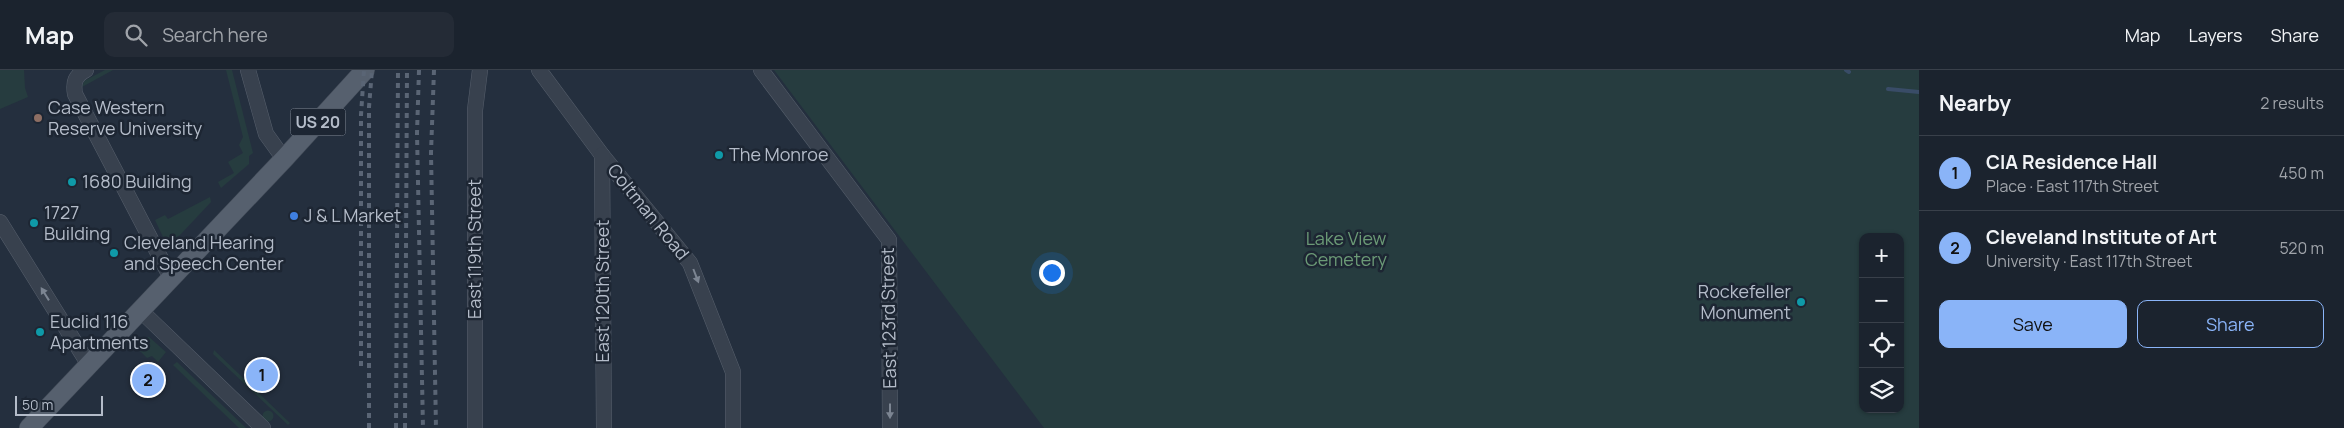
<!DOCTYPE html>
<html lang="en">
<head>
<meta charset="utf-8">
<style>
  :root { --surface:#1b232e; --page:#242b36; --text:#f1f3f6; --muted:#a0a4aa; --line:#39404a; --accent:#8ab4f8 }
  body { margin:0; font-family:Manrope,sans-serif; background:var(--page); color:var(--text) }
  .controls { position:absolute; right:15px; bottom:15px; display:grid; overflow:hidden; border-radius:10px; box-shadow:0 1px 4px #0004 }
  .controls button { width:45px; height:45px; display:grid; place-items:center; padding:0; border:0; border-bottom:1px solid var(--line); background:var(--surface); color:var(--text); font:25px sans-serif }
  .scale { position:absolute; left:15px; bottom:12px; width:88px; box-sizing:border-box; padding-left:5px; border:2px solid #b4bcc9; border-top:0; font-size:14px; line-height:18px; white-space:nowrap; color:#b4bcc9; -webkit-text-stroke:4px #1d2633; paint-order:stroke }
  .you { position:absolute; left:1051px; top:202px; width:18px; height:18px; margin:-12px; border:4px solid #fff; border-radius:50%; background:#1a73e8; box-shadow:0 0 0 8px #1a73e833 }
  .badge { display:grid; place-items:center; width:32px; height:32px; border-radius:50%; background:var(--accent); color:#111; font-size:16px; font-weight:700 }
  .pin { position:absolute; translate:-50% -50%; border:2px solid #fff; box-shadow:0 1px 5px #0006 }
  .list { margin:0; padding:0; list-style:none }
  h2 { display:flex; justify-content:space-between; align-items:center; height:65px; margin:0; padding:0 20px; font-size:21px }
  h2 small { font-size:16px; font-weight:400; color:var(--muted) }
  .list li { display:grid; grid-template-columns:32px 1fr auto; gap:15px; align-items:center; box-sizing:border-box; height:75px; padding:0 20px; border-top:1px solid var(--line) }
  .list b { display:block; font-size:19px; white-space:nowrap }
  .list p { margin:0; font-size:16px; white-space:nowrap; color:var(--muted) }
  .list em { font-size:16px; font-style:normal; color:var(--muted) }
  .actions { display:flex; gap:10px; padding:15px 20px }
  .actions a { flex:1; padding:11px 0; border:1px solid var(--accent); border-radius:10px; text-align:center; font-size:18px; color:var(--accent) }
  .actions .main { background:var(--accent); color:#111 }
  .icon { flex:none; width:28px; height:28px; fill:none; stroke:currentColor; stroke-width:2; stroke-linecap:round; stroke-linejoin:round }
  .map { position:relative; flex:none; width:1919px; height:358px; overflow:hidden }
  header { display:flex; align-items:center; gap:30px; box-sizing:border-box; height:70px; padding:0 25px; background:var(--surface); border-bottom:1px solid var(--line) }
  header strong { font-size:24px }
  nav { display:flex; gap:28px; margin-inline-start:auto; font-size:18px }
  .search { width:350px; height:45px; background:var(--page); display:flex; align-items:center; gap:12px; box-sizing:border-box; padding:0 18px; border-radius:10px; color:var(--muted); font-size:19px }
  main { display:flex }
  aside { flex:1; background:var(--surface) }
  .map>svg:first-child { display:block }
</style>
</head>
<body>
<header>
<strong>Map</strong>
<div class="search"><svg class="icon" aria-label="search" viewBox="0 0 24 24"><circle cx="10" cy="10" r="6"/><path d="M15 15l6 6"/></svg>Search here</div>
<nav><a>Map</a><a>Layers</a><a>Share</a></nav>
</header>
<main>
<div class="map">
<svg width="1919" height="358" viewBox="0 0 1919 358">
  <rect width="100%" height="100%" fill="#242f3e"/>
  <g fill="#263c3f" fill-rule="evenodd">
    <polygon points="0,0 24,0 25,18 28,27 0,39"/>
    <polygon points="105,0 113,0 82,17 84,11"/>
    <polygon points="226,0 232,0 253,83 249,86 249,94 221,118 218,112 234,103 228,92 243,83 239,75 243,67"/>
    <path d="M774 0H1919V358H1044ZM1863 167H1900V339H1863Z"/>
    <polygon points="210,127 211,132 180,165 169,172 164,169 155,150 165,145 168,149"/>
    <polygon points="149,267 166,282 158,292 152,286 147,288 135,276 144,268"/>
    <polygon points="214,280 290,353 288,355 213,284"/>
    <polygon points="177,292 246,358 239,358 173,295"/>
    <circle cx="268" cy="346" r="5.5"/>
  </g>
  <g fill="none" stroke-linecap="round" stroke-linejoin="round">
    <g stroke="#394c67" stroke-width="4">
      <polyline points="1846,0 1849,2"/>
      <polyline points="1888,19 1919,22"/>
    </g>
    <defs>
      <g id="minor">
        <path d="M86 0C75 6 73 12 75 24L171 208"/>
        <polyline points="248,0 266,64 284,89"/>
        <polyline points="539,0 602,85 690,193 733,302 733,358"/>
        <polyline points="761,0 889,170 890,358"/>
        <polyline points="602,85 604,358"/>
        <polyline points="0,152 89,295"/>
        <polyline points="140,240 263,358"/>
        <polyline points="475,358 475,40 480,0"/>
      </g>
      <polyline id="major" points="29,358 284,89 365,0"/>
    </defs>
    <use href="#minor" stroke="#565f6c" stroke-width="16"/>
    <use href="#major" stroke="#414a57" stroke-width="20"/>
    <use href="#minor" stroke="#38414e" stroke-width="15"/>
    <use href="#major" stroke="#56606e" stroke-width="19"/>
    <g stroke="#5a6575" stroke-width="4" stroke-dasharray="5 5" stroke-linecap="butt">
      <polyline points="419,0 417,63 423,358"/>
      <polyline points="434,0 431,83 436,358"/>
      <polyline points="361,296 361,45 364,0"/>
      <polyline points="369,358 369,37 372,0"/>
      <polyline points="396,358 398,0"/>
      <polyline points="405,358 407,0"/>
    </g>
  </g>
  <defs><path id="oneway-solid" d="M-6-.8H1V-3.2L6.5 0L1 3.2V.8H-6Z" transform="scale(1.25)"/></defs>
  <g fill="#7c8592">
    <use href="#oneway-solid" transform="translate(696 206) rotate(69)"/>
    <use href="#oneway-solid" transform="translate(45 224) rotate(-122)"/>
    <use href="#oneway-solid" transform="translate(890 341) rotate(90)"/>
  </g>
  <circle fill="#8d6e63" stroke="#1d2633" stroke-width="2" cx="38" cy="48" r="5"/>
  <g fill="#0f9aa8" stroke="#1d2633" stroke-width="2">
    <circle cx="719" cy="85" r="5"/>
    <circle cx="72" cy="112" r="5"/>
    <circle cx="34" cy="153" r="5"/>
    <circle cx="114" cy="183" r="5"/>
    <circle cx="1801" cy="232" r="5"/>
    <circle cx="40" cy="262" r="5"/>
  </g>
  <circle fill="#3f7fe0" stroke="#1d2633" stroke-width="2" cx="294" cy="146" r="5"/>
  <g text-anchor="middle" stroke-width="5" stroke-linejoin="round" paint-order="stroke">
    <rect fill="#1d2633" stroke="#878f9c" stroke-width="1" x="290.5" y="38.5" width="55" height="27" rx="4"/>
    <g font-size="16" font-weight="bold" fill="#b4bcc9">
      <text x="318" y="58">US 20</text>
    </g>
    <g font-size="18" fill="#b4bcc9" stroke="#1d2633" text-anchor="start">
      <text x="48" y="44">Case Western<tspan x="48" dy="21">Reserve University</tspan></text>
      <text x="729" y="91">The Monroe</text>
      <text x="82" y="118">1680 Building</text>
      <text x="44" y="149">1727<tspan x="44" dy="21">Building</tspan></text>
      <text x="304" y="152">J &amp; L Market</text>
      <text x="124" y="179">Cleveland Hearing<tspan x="124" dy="21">and Speech Center</tspan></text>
      <text x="1791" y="228" text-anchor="end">Rockefeller<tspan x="1791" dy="21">Monument</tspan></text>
      <text x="50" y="258">Euclid 116<tspan x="50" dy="21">Apartments</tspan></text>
    </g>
    <g font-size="18" fill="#b4bcc9" stroke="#1d2633">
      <text transform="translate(648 142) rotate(51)" y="6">Coltman Road</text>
      <text transform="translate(475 179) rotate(-90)" y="6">East 119th Street</text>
      <text transform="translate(603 221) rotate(-90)" y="6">East 120th Street</text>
      <text transform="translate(889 248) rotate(-91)" y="6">East 123rd Street</text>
    </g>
    <g font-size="18" fill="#6b9a76" stroke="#1d2633">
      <text x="1346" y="175">Lake View<tspan x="1346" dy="21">Cemetery</tspan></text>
    </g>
  </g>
</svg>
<div class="controls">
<button>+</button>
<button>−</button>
<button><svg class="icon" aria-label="locate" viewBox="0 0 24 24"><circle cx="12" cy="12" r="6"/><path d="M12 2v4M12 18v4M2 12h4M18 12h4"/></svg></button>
<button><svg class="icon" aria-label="layers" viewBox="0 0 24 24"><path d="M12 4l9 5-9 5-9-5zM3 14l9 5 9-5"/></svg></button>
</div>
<div class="scale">50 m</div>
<div class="you"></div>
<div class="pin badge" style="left:262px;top:305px">1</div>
<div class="pin badge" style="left:148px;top:310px">2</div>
</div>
<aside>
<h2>Nearby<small>2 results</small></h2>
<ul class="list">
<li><span class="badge">1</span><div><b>CIA Residence Hall</b><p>Place · East 117th Street</p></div><em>450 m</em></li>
<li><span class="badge">2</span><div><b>Cleveland Institute of Art</b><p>University · East 117th Street</p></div><em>520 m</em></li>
</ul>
<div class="actions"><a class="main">Save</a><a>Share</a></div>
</aside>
</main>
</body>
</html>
